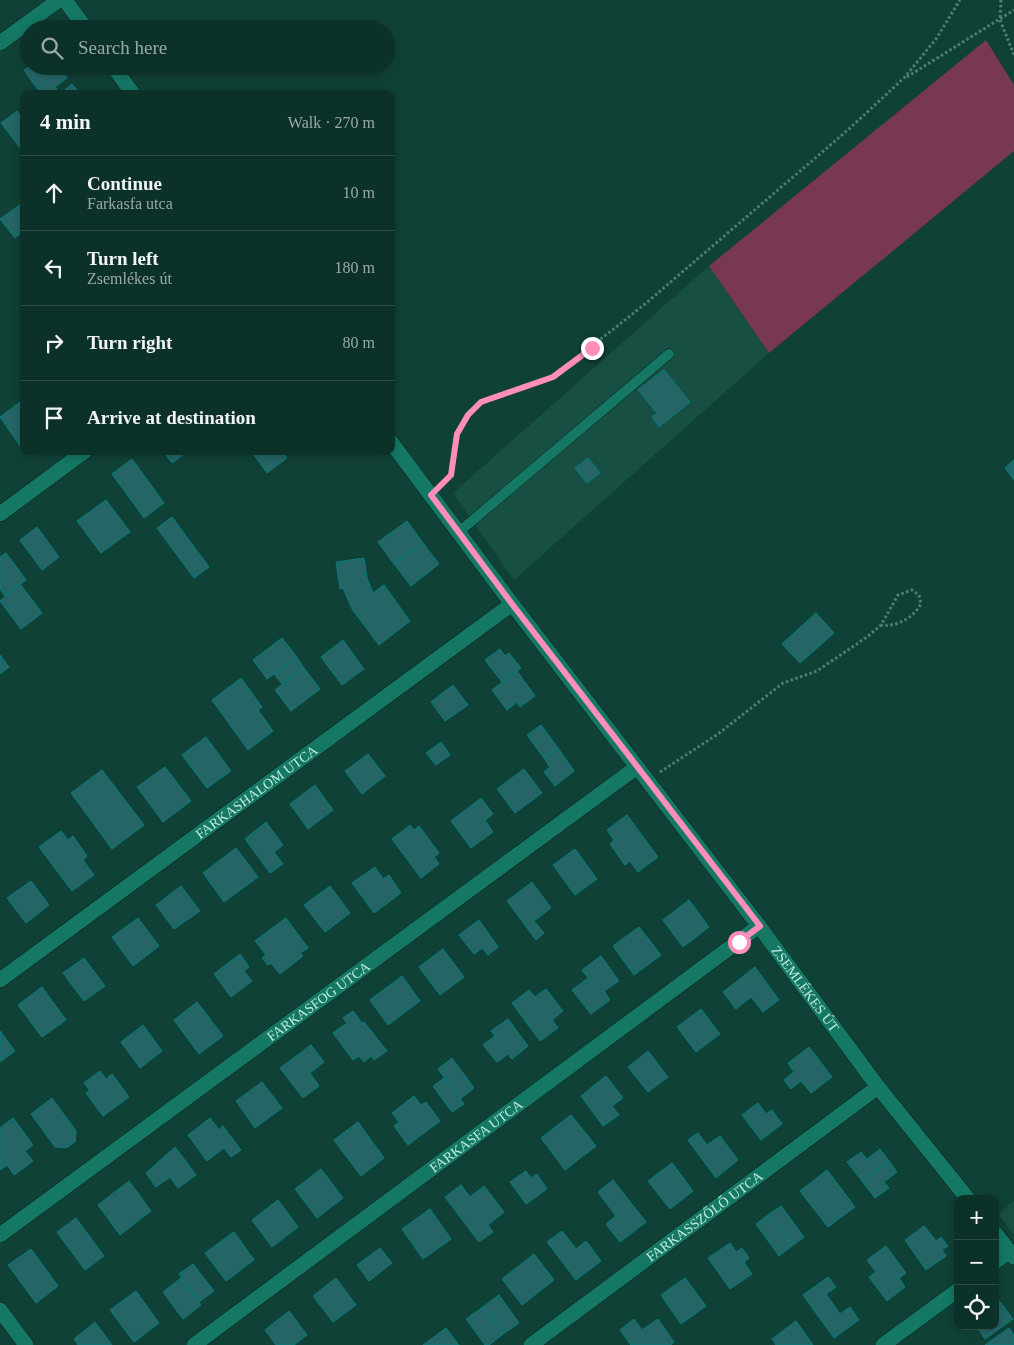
<!DOCTYPE html>
<html lang="en">
<head>
<meta charset="utf-8">
<style>
  :root { --surface:#0c3128; --page:#1a3d34; --text:#f1f3f6; --muted:#9aa9a8; --line:#2c4c45 }
  body { margin:0; font-family:"Times New Roman",serif; background:var(--page); color:var(--text) }
  .controls { position:absolute; right:15px; bottom:15px; display:grid; overflow:hidden; border-radius:10px; box-shadow:0 2px 8px #0003 }
  .controls button { width:45px; height:45px; display:grid; place-items:center; padding:0; border:0; border-bottom:1px solid var(--line); background:var(--surface); color:var(--text); font:25px sans-serif }
  .stop { position:absolute; width:15px; height:15px; margin:-11px; border:4px solid #ff8eba; border-radius:50%; background:#fff }
  .stop.end { background:#ff8eba; border-color:#fff; box-shadow:0 1px 5px #0008 }
  .list { margin:0; padding:0; list-style:none }
  h2 { display:flex; justify-content:space-between; align-items:center; height:65px; margin:0; padding:0 20px; font-size:21px }
  h2 small { font-size:16px; font-weight:400; color:var(--muted) }
  .list li { display:grid; grid-template-columns:32px 1fr auto; gap:15px; align-items:center; box-sizing:border-box; height:75px; padding:0 20px; border-top:1px solid var(--line) }
  .list b { display:block; font-size:19px; white-space:nowrap }
  .list p { margin:0; font-size:16px; white-space:nowrap; color:var(--muted) }
  .list em { font-size:16px; font-style:normal; color:var(--muted) }
  .icon { flex:none; width:28px; height:28px; fill:none; stroke:currentColor; stroke-width:2; stroke-linecap:round; stroke-linejoin:round }
  .map { position:relative; flex:none; width:1014px; height:1345px; overflow:hidden }
  .search { position:absolute; background:var(--surface); box-shadow:0 2px 8px #0003; left:20px; top:20px; width:375px; height:55px; display:flex; align-items:center; gap:12px; box-sizing:border-box; padding:0 18px; border-radius:28px; color:var(--muted); font-size:19px }
  .panel { position:absolute; background:var(--surface); box-shadow:0 2px 8px #0003; left:20px; top:90px; width:375px; height:365px; border-radius:10px }
  .map>svg:first-child { display:block }
</style>
</head>
<body>
<div class="map">
<svg width="1014" height="1345" viewBox="0 0 1014 1345">
  <rect width="100%" height="100%" fill="#104136"/>
  <g fill="#184f43">
    <polygon points="709,266 769,353 514,580 453,493"/>
    <polygon points="1014,1201 1014,1235 998,1214"/>
  </g>
  <polygon fill="#783752" points="986,40 1014,85 1014,151 769,353 709,266"/>
  <g fill="#256566" stroke="#037e7f">
    <polygon points="30,66 58,66 67,78 55,87 60,94 72,84 80,94 41,94 24,70"/>
    <polygon points="17,111 24,120 24,153 1,123"/>
    <polygon points="24,202 24,231 15,238 0,219"/>
    <polygon points="664,370 690,402 659,427 652,417 657,413 638,390"/>
    <polygon points="24,399 24,449 23,450 0,417"/>
    <polygon points="163,451 188,451 172,463"/>
    <polygon points="251,451 282,451 287,458 267,473"/>
    <polygon points="588,458 600,473 587,483 575,468"/>
    <polygon points="132,459 164,503 144,518 112,474"/>
    <polygon points="1014,460 1014,480 1005,468"/>
    <polygon points="106,500 130,532 101,553 77,521"/>
    <polygon points="172,517 209,567 194,578 157,528"/>
    <polygon points="407,521 423,543 394,564 378,542"/>
    <polygon points="37,527 59,557 42,570 20,540"/>
    <polygon points="423,543 439,564 411,586 394,564"/>
    <polygon points="6,553 26,580 5,596 0,589 0,557"/>
    <polygon points="364,558 367,578 373,593 384,585 410,621 379,645 352,609 343,588 340,589 336,562"/>
    <polygon points="20,584 42,613 21,629 0,601"/>
    <polygon points="816,613 834,633 800,663 782,644"/>
    <polygon points="282,638 297,657 267,679 253,660"/>
    <polygon points="343,640 364,669 342,685 321,657"/>
    <polygon points="500,649 505,656 509,653 521,668 502,682 485,660"/>
    <polygon points="0,655 9,667 0,674"/>
    <polygon points="297,657 304,668 282,684 274,674"/>
    <polygon points="304,668 320,689 291,711 275,690"/>
    <polygon points="517,671 535,696 520,707 517,702 507,710 492,690"/>
    <polygon points="241,678 262,707 258,710 273,731 248,750 212,700"/>
    <polygon points="453,685 468,705 445,721 431,702"/>
    <polygon points="541,725 558,748 544,758 527,735"/>
    <polygon points="206,737 231,771 207,788 182,755"/>
    <polygon points="441,742 450,755 436,765 426,753"/>
    <polygon points="558,748 574,771 555,786 544,772 550,767 544,758"/>
    <polygon points="368,754 385,776 362,794 345,771"/>
    <polygon points="165,767 191,801 163,822 137,787"/>
    <polygon points="524,769 542,793 515,813 497,789"/>
    <polygon points="102,770 144,825 112,849 71,793"/>
    <polygon points="315,785 333,810 308,829 290,804"/>
    <polygon points="481,798 493,814 485,820 493,832 471,848 451,821"/>
    <polygon points="627,815 658,857 638,872 630,861 625,865 610,844 614,840 607,830"/>
    <polygon points="266,822 283,845 274,852 283,864 270,873 245,839"/>
    <polygon points="410,825 414,830 419,826 439,853 434,857 439,864 421,878 392,839"/>
    <polygon points="61,831 68,840 73,836 87,856 83,860 94,875 72,891 39,847"/>
    <polygon points="236,848 258,877 224,902 203,873"/>
    <polygon points="575,849 597,879 575,895 553,865"/>
    <polygon points="375,867 383,879 389,875 401,893 374,913 352,883"/>
    <polygon points="31,881 49,905 26,923 7,898"/>
    <polygon points="532,882 551,908 534,921 544,933 536,940 507,901"/>
    <polygon points="181,886 200,911 174,929 156,905"/>
    <polygon points="330,886 350,913 325,932 304,905"/>
    <polygon points="689,900 709,927 683,947 663,920"/>
    <polygon points="138,918 159,946 133,966 112,937"/>
    <polygon points="286,918 308,948 300,953 303,956 280,974 271,963 268,965 262,958 266,955 255,941"/>
    <polygon points="479,920 498,947 488,955 482,948 474,954 459,935"/>
    <polygon points="639,927 661,955 634,975 613,946"/>
    <polygon points="443,949 464,977 440,995 419,967"/>
    <polygon points="240,954 249,967 244,971 252,981 231,997 214,974"/>
    <polygon points="601,956 619,981 604,991 610,1000 591,1014 572,990 588,978 582,970"/>
    <polygon points="84,958 105,986 84,1001 63,973"/>
    <polygon points="755,967 779,1000 763,1012 751,997 736,1009 723,992"/>
    <polygon points="402,976 420,1001 388,1025 370,1000"/>
    <polygon points="42,987 66,1020 42,1037 18,1005"/>
    <polygon points="546,989 563,1011 552,1020 558,1028 540,1041 512,1003 529,990 535,997"/>
    <polygon points="197,1002 223,1036 199,1054 174,1020"/>
    <polygon points="701,1009 720,1034 696,1052 677,1027"/>
    <polygon points="353,1011 362,1023 364,1022 387,1051 374,1060 371,1056 364,1062 359,1056 353,1060 333,1033 347,1023 343,1018"/>
    <polygon points="508,1019 528,1046 512,1059 508,1054 497,1062 483,1045 495,1036 491,1031"/>
    <polygon points="143,1025 162,1051 140,1068 121,1042"/>
    <polygon points="0,1031 15,1051 0,1062"/>
    <polygon points="311,1045 324,1062 310,1073 319,1086 303,1098 280,1068"/>
    <polygon points="809,1047 832,1077 811,1093 801,1081 791,1089 784,1080 794,1072 788,1063"/>
    <polygon points="648,1051 668,1077 648,1092 628,1067"/>
    <polygon points="452,1058 474,1088 460,1099 438,1069"/>
    <polygon points="100,1071 106,1079 112,1074 129,1097 103,1116 86,1093 90,1091 84,1083"/>
    <polygon points="606,1076 623,1098 612,1106 619,1115 603,1126 581,1096"/>
    <polygon points="444,1078 464,1104 452,1112 433,1086"/>
    <polygon points="262,1082 282,1108 255,1128 236,1101"/>
    <polygon points="414,1096 421,1105 426,1102 440,1121 408,1145 394,1126 399,1122 392,1113"/>
    <polygon points="52,1098 76,1131 75,1142 66,1148 55,1147 31,1114"/>
    <polygon points="758,1103 766,1114 772,1110 782,1124 761,1140 742,1115"/>
    <polygon points="571,1115 596,1146 565,1170 541,1138"/>
    <polygon points="13,1118 33,1145 25,1151 33,1161 14,1175 7,1165 0,1170 0,1128"/>
    <polygon points="210,1118 219,1130 223,1126 241,1150 231,1157 224,1148 207,1161 188,1135"/>
    <polygon points="358,1122 384,1158 361,1176 334,1140"/>
    <polygon points="698,1133 707,1145 720,1136 738,1160 716,1178 688,1140"/>
    <polygon points="175,1147 196,1175 178,1188 170,1177 156,1187 146,1173"/>
    <polygon points="880,1149 889,1161 862,1181 847,1162 861,1152 867,1159"/>
    <polygon points="889,1161 897,1172 884,1182 889,1188 875,1198 862,1181"/>
    <polygon points="672,1163 693,1191 670,1209 648,1181"/>
    <polygon points="321,1169 343,1198 317,1218 295,1189"/>
    <polygon points="827,1170 855,1207 828,1227 800,1191"/>
    <polygon points="526,1171 531,1178 537,1174 547,1189 526,1204 510,1182"/>
    <polygon points="613,1180 646,1222 620,1242 606,1224 616,1216 598,1192"/>
    <polygon points="129,1181 151,1211 120,1235 98,1205"/>
    <polygon points="461,1185 470,1197 484,1186 504,1212 488,1225 493,1232 479,1242 445,1197"/>
    <polygon points="278,1200 298,1227 272,1247 252,1220"/>
    <polygon points="781,1206 804,1237 792,1246 768,1215"/>
    <polygon points="430,1209 451,1239 423,1259 402,1229"/>
    <polygon points="768,1215 792,1246 779,1256 756,1224"/>
    <polygon points="76,1218 104,1256 85,1270 57,1232"/>
    <polygon points="924,1226 936,1241 941,1237 948,1246 942,1250 946,1256 926,1270 905,1240"/>
    <polygon points="562,1231 576,1249 586,1241 601,1261 576,1280 547,1242"/>
    <polygon points="234,1232 254,1260 226,1281 205,1253"/>
    <polygon points="730,1243 736,1252 742,1248 749,1258 744,1262 752,1274 730,1289 708,1258"/>
    <polygon points="886,1246 906,1273 899,1278 905,1287 887,1301 869,1277 876,1272 867,1260"/>
    <polygon points="380,1248 392,1263 369,1281 357,1265"/>
    <polygon points="31,1249 58,1286 36,1303 8,1265"/>
    <polygon points="534,1254 554,1280 522,1305 502,1279"/>
    <polygon points="193,1264 214,1291 199,1302 179,1274"/>
    <polygon points="828,1277 836,1287 826,1294 840,1314 850,1307 859,1320 834,1338 803,1295"/>
    <polygon points="181,1278 201,1305 183,1319 163,1292"/>
    <polygon points="336,1278 356,1305 333,1322 313,1296"/>
    <polygon points="685,1278 706,1306 681,1324 661,1295"/>
    <polygon points="136,1291 159,1323 134,1342 110,1310"/>
    <polygon points="499,1295 519,1323 503,1334 483,1307"/>
    <polygon points="997,1298 1013,1319 985,1339 976,1326 995,1326 995,1299"/>
    <polygon points="483,1307 503,1334 489,1345 485,1345 466,1319"/>
    <polygon points="289,1311 307,1335 294,1345 276,1345 265,1330"/>
    <polygon points="634,1319 642,1330 658,1319 674,1342 671,1345 631,1345 620,1330"/>
    <polygon points="796,1321 813,1345 776,1345 772,1339"/>
    <polygon points="95,1322 112,1345 78,1345 74,1339"/>
    <polygon points="446,1328 459,1345 423,1345"/>
    <polygon points="1009,1328 1014,1335 1014,1345 985,1345"/>
  </g>
  <g fill="none" stroke-linecap="round" stroke-linejoin="round">
    <defs>
      <polyline id="lane" points="460,531 669,354"/>
      <g id="street">
        <polyline points="65,0 86,29"/>
        <polyline points="0,43 59,0"/>
        <polyline points="113,66 133,94"/>
        <path id="s1" d="M391 442 512 604 759 926 878 1087 968 1199"/>
        <polyline points="0,514 85,451"/>
        <path id="s2" d="M0 980 512 604"/>
        <polyline points="995,1233 1014,1257"/>
        <path id="s3" d="M0 1235 637 767"/>
        <polyline points="995,1262 1010,1251"/>
        <polyline points="0,1310 26,1345"/>
        <path id="s4" d="M194 1345 759 926"/>
        <path id="s5" d="M531 1345 878 1087"/>
        <polyline points="883,1345 958,1290"/>
      </g>
    </defs>
    <use href="#lane" stroke="#08251e" stroke-width="11"/>
    <use href="#street" stroke="#08251e" stroke-width="16"/>
    <g stroke="#507e73" stroke-width="3" stroke-dasharray="2.5 2.5" stroke-linecap="butt">
      <polyline points="1001,0 1000,20 1014,55"/>
      <polyline points="907,77 1014,10"/>
      <polyline points="443,483 451,475 457,434 468,415 481,402 553,377 645,304 849,129 904,78 936,39 960,0"/>
      <path d="M660 772 718 734 783 683 817 671 867 637 881 625 898 595 912 590 919 595 921 604C913 618 897 627 881 625"/>
    </g>
    <use href="#lane" stroke="#147865" stroke-width="10"/>
    <use href="#street" stroke="#147865" stroke-width="15"/>
  </g>
  <g fill="none" stroke-linecap="round" stroke-linejoin="round">
    <polyline stroke="#ff8eba" stroke-width="6" points="592,348 553,377 481,402 468,415 457,434 451,475 431,495 512,604 760,926 739,942"/>
  </g>
  <g text-anchor="middle" stroke-width="5" stroke-linejoin="round" paint-order="stroke">
    <g font-size="14" fill="#c2ebdf" stroke="#104136">
      <text dy="5" stroke="none"><textPath href="#s2" startOffset="318">FARKASHALOM UTCA</textPath></text>
      <text dy="5" stroke="none"><textPath href="#s1" startOffset="686">ZSEMLÉKES ÚT</textPath></text>
      <text dy="5" stroke="none"><textPath href="#s3" startOffset="395">FARKASFOG UTCA</textPath></text>
      <text dy="5" stroke="none"><textPath href="#s4" startOffset="351">FARKASFA UTCA</textPath></text>
      <text dy="5" stroke="none"><textPath href="#s5" startOffset="216">FARKASSZŐLŐ UTCA</textPath></text>
    </g>
  </g>
</svg>
<div class="controls">
<button>+</button>
<button>−</button>
<button><svg class="icon" aria-label="locate" viewBox="0 0 24 24"><circle cx="12" cy="12" r="6"/><path d="M12 2v4M12 18v4M2 12h4M18 12h4"/></svg></button>
</div>
<div class="stop" style="left:739px;top:942px"></div>
<div class="stop end" style="left:592px;top:348px"></div>
<div class="search"><svg class="icon" aria-label="search" viewBox="0 0 24 24"><circle cx="10" cy="10" r="6"/><path d="M15 15l6 6"/></svg>Search here</div>
<section class="panel">
<h2>4 min<small>Walk · 270 m</small></h2>
<ul class="list">
<li><svg class="icon" aria-label="ahead" viewBox="0 0 24 24"><path d="M12 20V5M6 11l6-6 6 6"/></svg><div><b>Continue</b><p>Farkasfa utca</p></div><em>10 m</em></li>
<li><svg class="icon" aria-label="left" viewBox="0 0 24 24"><path d="M17 20v-9H6M10 6l-5 5 5 5"/></svg><div><b>Turn left</b><p>Zsemlékes út</p></div><em>180 m</em></li>
<li><svg class="icon" aria-label="right" viewBox="0 0 24 24"><path d="M7 20v-9h11M14 6l5 5-5 5"/></svg><div><b>Turn right</b></div><em>80 m</em></li>
<li><svg class="icon" aria-label="arrive" viewBox="0 0 24 24"><path d="M6 21V4h12l-3 4 3 4H6"/></svg><div><b>Arrive at destination</b></div></li>
</ul>
</section>
</div>
</body>
</html>
